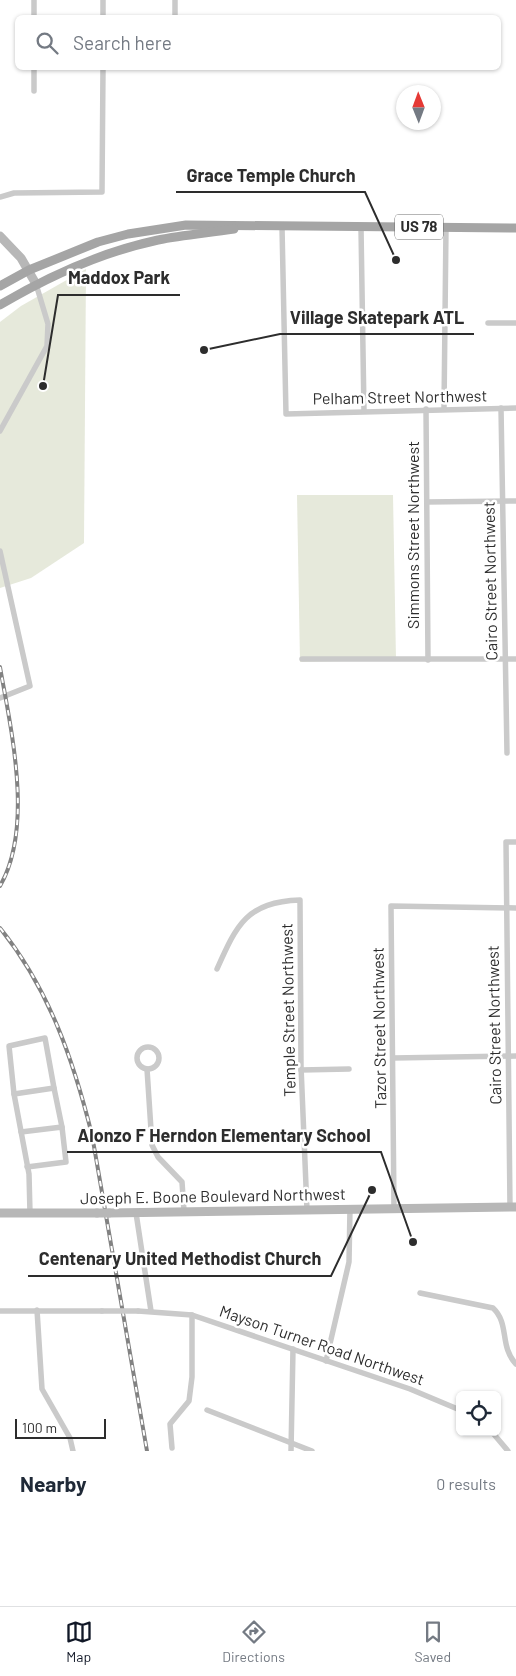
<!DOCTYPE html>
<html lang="en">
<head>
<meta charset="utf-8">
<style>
  :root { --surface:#fff; --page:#f2f2f3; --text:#1f2937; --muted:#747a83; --line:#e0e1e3; --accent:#111827 }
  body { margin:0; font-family:Barlow,sans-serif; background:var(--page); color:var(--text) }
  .controls { position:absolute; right:15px; bottom:15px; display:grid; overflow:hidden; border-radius:8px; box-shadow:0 1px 4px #0004 }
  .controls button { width:45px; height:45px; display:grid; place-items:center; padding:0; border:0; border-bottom:1px solid var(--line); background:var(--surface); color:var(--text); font:25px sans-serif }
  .compass { position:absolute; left:396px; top:85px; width:45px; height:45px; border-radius:50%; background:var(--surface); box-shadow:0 1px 4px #0004; rotate:359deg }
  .scale { position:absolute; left:15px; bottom:12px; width:91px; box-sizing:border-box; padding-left:5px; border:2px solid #2d2d2d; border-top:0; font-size:14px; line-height:18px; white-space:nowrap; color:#2d2d2d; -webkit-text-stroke:4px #fff; paint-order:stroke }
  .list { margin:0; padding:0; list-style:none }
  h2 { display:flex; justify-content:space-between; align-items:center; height:65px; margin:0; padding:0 20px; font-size:21px }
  h2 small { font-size:16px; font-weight:400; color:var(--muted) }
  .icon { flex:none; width:28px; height:28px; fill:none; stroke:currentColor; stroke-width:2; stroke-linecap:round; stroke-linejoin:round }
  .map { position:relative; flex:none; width:516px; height:1451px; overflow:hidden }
  .search { position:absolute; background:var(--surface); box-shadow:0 1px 4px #0004; left:15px; right:15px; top:15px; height:55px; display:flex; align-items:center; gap:12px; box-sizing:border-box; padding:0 18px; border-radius:8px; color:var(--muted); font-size:19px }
  .sheet { height:155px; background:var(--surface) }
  nav { display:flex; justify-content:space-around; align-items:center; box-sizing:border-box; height:70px; border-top:1px solid var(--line); background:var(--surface); font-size:14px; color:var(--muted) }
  nav a { display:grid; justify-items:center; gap:2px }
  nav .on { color:var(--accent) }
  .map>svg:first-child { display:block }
</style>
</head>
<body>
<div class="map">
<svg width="516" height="1451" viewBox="0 0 516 1451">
  <rect width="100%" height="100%" fill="#fff"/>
  <g fill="#e6e9db">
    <polygon points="86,269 84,543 31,578 0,588 0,322 21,306"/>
    <polygon points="297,495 393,495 396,660 300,662"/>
  </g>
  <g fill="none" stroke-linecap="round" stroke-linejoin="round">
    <g stroke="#cacaca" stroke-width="5.5">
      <polyline points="34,0 34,18"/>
      <polyline points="103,0 103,18"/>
      <polyline points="175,0 175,18"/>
      <polyline points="34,68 34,91"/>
      <polyline points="0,197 14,193 102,192 103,68"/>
      <polyline points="282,227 286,414 516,408"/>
      <polyline points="361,228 364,411"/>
      <polyline points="488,323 516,323"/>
      <polyline points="501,408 507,753"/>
      <polyline points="426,409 428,660"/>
      <polyline points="444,409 446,227"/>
      <polyline points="0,431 47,346 48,324 36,284"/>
      <polyline points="427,502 516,501"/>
      <polyline points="0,551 30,686 0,698"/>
      <polyline points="302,659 516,659"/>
      <path d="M217 969C237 924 247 902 300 900L301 1066 307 1210"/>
      <circle cx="148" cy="1058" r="11"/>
      <polyline points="393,1058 516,1056"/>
      <polyline points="147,1069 152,1145 158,1157 182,1182 184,1211"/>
      <polyline points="301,1070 349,1069"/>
      <polyline points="14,1094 54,1088 62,1127"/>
      <polyline points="21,1132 62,1127 66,1162 27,1167"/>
      <polyline points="510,1207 506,842 516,842"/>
      <polyline points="394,1209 391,906 516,908"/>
      <polyline points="30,1213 29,1174 14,1094 9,1046 45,1038 54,1088"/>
      <polyline points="136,1213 151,1311"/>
      <path d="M420 1293 493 1308C510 1324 499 1346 516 1364"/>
      <polyline points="37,1310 42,1389 70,1438 73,1451"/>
      <polyline points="0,1311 102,1311"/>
      <polyline points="138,1311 192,1315 410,1389 460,1410"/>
      <polyline points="326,1361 349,1262 350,1209"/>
      <polyline points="207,1410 312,1451"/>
      <polyline points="492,1432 508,1451"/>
      <polyline points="172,1448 170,1424 189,1401 192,1377 192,1315"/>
      <polyline points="291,1451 293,1349"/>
    </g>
    <g stroke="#b7b7b7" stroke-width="9">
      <polyline points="0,236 21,258 36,284"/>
      <polyline points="0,1213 97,1213"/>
      <polyline points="109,1213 516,1207"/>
    </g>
    <g stroke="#a5a5a5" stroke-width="9">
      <polyline points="0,286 29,270 98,242 128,234 186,225 516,228"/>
      <path d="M0 305C49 276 102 252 158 240 183 235 208 233 234 229"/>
    </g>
    <defs>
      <g id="rail">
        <path d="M0 667C11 730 34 827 0 886"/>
        <path d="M0 928C49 989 73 1059 92 1135L147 1451"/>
      </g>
    </defs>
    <use href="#rail" stroke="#828282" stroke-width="4"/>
    <use href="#rail" stroke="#fff" stroke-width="2" stroke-dasharray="5.5" stroke-linecap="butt"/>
    <polyline stroke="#cacaca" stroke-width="5.5" points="102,1311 138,1311"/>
    <polyline stroke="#b7b7b7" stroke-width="9" points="97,1213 109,1213"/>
  </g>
  <g text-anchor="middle" stroke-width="5" stroke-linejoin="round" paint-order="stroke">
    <rect fill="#fff" stroke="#6c6c6c" stroke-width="1" x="395" y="214.5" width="48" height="25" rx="4"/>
    <g font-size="15" font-weight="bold" fill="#2d2d2d">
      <text x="419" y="232">US 78</text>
    </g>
    <g font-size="16" fill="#2d2d2d" stroke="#fff">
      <text transform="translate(400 397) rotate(-1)" y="6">Pelham Street Northwest</text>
      <text transform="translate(413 535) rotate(-90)" y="6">Simmons Street Northwest</text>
      <text transform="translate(490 581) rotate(-91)" y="6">Cairo Street Northwest</text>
      <text transform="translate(288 1010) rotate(-91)" y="6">Temple Street Northwest</text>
      <text transform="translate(494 1025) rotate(-91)" y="6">Cairo Street Northwest</text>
      <text transform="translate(379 1028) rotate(-91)" y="6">Tazor Street Northwest</text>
      <text transform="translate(213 1196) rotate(-1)" y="6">Joseph E. Boone Boulevard Northwest</text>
      <text transform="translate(322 1345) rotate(19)" y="6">Mayson Turner Road Northwest</text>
    </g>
  </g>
  <path fill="none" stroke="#2d2d2d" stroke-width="2" d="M396 260L365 192H176M43 386L58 295H180M204 350L280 334H474M413 1242L381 1152H67M372 1190L331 1276H28"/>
  <g fill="#2d2d2d" stroke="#fff" stroke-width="2">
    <circle cx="396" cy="260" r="5"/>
    <circle cx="43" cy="386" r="5"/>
    <circle cx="204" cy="350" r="5"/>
    <circle cx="413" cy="1242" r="5"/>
    <circle cx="372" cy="1190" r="5"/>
  </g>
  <g font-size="18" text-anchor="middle" font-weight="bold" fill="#2d2d2d" stroke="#fff" stroke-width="5" stroke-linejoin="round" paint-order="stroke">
    <text x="271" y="182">Grace Temple Church</text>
    <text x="119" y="284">Maddox Park</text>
    <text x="377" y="324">Village Skatepark ATL</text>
    <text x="224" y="1142">Alonzo F Herndon Elementary School</text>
    <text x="180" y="1265">Centenary United Methodist Church</text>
  </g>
</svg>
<div class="controls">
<button><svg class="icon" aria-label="locate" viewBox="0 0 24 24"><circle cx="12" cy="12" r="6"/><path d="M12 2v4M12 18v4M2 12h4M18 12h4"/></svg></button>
</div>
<svg class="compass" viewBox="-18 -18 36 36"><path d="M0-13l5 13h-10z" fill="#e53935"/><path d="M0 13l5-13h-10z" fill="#747a83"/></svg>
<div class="scale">100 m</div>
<div class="search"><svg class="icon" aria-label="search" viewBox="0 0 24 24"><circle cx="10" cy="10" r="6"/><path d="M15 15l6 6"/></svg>Search here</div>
</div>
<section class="sheet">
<h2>Nearby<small>0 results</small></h2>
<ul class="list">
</ul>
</section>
<nav>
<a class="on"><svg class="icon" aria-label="map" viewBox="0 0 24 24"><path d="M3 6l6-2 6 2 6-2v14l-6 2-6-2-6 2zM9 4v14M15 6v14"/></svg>Map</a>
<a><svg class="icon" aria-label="directions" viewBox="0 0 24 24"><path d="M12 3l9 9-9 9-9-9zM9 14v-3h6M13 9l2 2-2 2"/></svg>Directions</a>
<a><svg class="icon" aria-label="saved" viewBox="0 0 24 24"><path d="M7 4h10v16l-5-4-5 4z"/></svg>Saved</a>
</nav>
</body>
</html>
